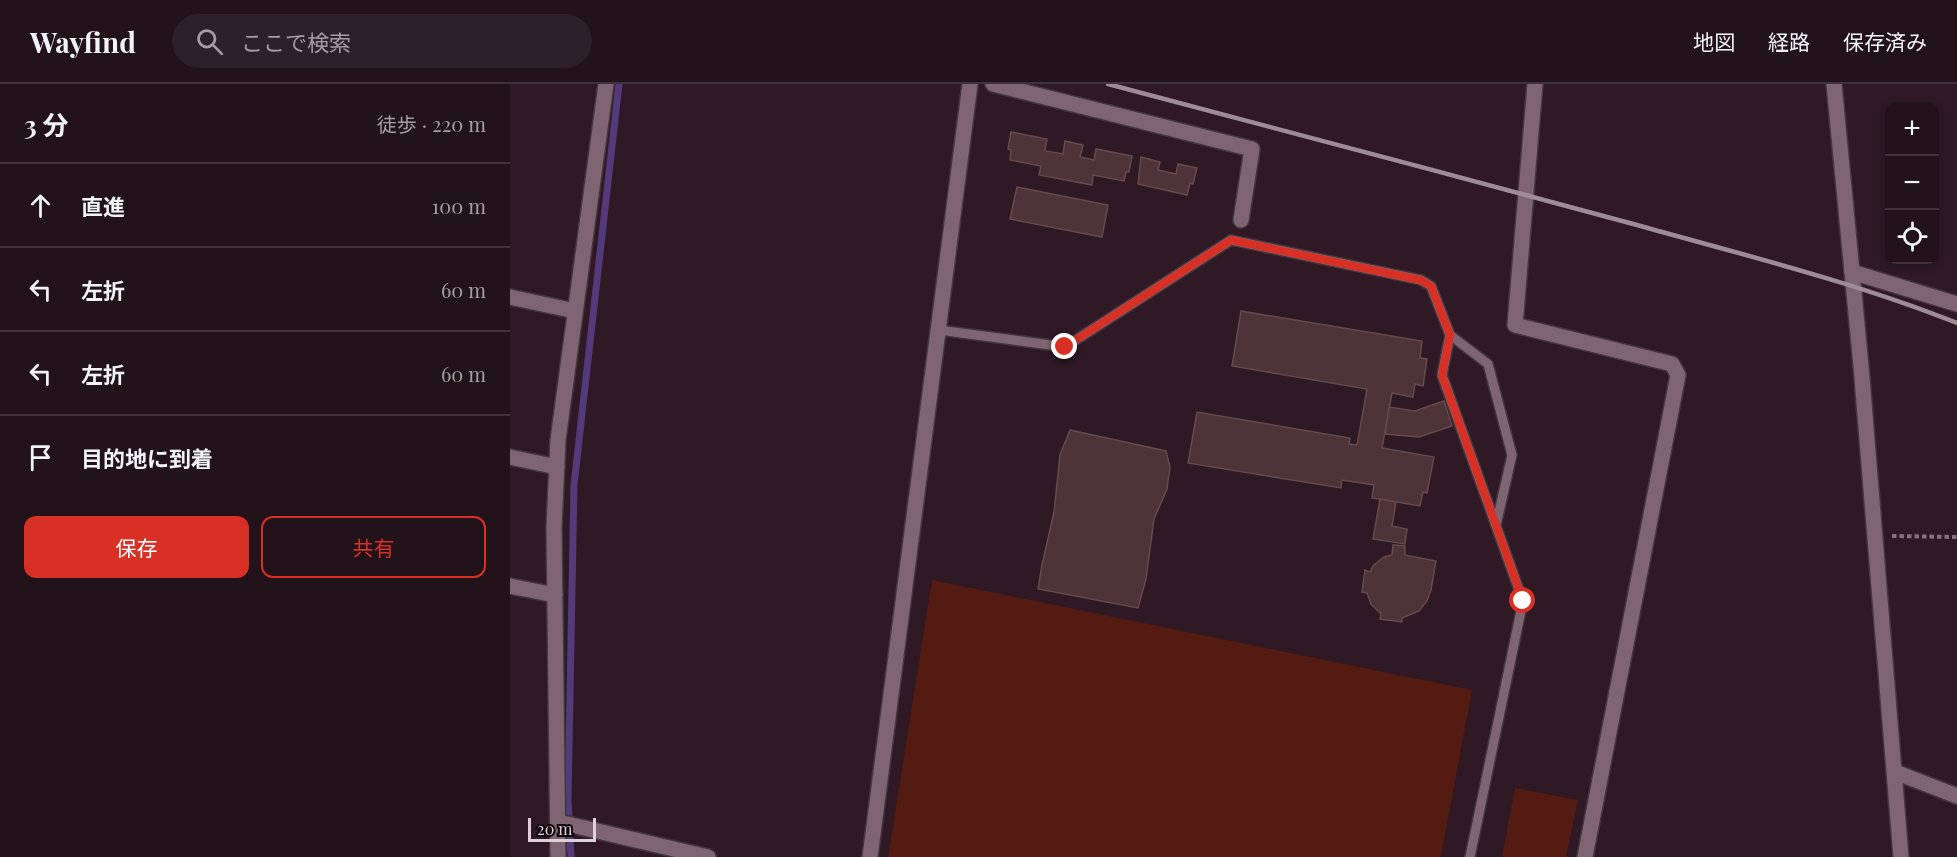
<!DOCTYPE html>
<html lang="ja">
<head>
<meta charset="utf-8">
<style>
  :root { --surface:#22131b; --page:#2e2028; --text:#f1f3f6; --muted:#a29ea3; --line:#3f323a; --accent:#d93025 }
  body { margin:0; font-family:"Playfair Display","Noto Sans JP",serif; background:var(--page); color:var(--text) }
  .controls { position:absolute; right:18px; top:18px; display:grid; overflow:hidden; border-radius:12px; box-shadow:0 3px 9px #0003 }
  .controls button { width:54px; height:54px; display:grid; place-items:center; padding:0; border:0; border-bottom:2px solid var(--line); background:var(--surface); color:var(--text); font:30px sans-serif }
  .scale { position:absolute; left:18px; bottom:15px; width:68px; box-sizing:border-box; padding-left:6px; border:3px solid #dfd0d7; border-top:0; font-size:16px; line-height:21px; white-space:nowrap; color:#dfd0d7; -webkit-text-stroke:4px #10070c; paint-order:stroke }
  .stop { position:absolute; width:18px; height:18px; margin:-14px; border:4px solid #d93025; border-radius:50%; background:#fff }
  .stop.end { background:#d93025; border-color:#fff; box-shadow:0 2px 6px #0008 }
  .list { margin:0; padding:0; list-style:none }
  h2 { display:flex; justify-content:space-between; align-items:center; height:78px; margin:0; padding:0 24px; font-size:26px }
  h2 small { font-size:20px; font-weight:400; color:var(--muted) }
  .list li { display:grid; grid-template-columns:39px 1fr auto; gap:18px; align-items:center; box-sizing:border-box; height:84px; padding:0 24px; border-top:2px solid var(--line) }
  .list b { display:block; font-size:22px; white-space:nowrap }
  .list em { font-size:20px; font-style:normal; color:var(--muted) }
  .actions { display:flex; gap:12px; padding:18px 24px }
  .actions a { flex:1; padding:14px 0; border:2px solid var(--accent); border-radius:12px; text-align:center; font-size:21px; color:var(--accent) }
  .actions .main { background:var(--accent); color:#fff }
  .icon { flex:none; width:33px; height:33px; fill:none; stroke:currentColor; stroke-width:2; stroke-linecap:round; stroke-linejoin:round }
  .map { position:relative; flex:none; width:1447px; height:773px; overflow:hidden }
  header { display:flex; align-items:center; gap:36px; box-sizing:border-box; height:84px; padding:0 30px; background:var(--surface); border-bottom:2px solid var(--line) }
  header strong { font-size:28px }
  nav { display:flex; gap:33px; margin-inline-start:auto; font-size:21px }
  .search { width:420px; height:54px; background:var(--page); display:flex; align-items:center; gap:15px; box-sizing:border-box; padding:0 21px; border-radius:33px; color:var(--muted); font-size:22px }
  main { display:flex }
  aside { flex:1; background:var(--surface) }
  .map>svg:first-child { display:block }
</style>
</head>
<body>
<header>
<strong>Wayfind</strong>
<div class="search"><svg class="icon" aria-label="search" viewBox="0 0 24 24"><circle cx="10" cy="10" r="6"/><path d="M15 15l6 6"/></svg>ここで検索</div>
<nav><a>地図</a><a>経路</a><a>保存済み</a></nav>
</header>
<main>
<aside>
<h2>3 分<small>徒歩 · 220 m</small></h2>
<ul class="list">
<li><svg class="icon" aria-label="ahead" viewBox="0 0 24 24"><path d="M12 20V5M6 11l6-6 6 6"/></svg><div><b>直進</b></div><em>100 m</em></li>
<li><svg class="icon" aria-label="left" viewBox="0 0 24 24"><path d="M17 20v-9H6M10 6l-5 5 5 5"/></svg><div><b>左折</b></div><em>60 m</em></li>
<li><svg class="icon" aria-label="left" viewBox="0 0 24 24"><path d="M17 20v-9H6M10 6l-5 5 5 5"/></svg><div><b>左折</b></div><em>60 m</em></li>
<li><svg class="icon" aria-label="arrive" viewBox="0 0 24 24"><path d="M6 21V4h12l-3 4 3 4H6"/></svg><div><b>目的地に到着</b></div></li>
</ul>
<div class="actions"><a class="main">保存</a><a>共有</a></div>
</aside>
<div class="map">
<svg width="1447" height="773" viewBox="0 0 1447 773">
  <rect width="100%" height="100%" fill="#2e1924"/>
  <g fill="#531b11">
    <polygon points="422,496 962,606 931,773 378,773"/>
    <polygon points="1005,704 1068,716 1056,773 992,773"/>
  </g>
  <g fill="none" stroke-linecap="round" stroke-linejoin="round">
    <polyline stroke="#543a7a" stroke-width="7" points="61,773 58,716 64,401 109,0"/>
  </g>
  <g fill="#4e3438" stroke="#664a4e" stroke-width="1.5">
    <polygon points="501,48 537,55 535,67 553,70 555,57 573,61 570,73 584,76 586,65 622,72 619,88 616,88 614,97 583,91 582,101 529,91 531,82 500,76 501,66 498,65"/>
    <polygon points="631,73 650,78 648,86 666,90 668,80 687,84 683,100 680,99 677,111 628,100"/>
    <polygon points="507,103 598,121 592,153 500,135"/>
    <polygon points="731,227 912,257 910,274 917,275 913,302 905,300 903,313 882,309 872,364 924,373 917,409 913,408 910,422 862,414 864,401 832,396 831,404 678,379 687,328 840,354 839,360 847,361 857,305 722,282"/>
    <polygon points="934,317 942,342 909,353 875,350 879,323 905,327"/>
    <polygon points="560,346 656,367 660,383 657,405 644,435 636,495 628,524 528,505 532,481 544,428 550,371"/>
    <polygon points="870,415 886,418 882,442 897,445 895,460 863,455"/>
    <polygon points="883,461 895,462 895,471 926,477 921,506 917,517 909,527 892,534 892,538 870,535 871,530 861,520 857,509 852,508 855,486 860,488 863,482 874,473 882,471"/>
  </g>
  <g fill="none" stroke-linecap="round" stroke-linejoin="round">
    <defs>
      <g id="service">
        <polyline points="429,246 555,263 721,156 911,196 921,202 940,251 932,291 1013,517 960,773"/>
        <polyline points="940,251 978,280 1002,371 986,441"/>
      </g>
      <g id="minor">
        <polyline points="483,0 742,65 731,136"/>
        <polyline points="1025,0 1005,241 1162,280 1168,291 1075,773"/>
        <polyline points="1324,0 1351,282 1391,773"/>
        <polyline points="1342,188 1447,220"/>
        <polyline points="0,213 65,227"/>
        <polyline points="0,373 47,383"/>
        <polyline points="0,502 45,511"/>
        <polyline points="1385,688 1447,712"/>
        <polyline points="49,738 198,773"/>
        <polyline points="48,773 44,443 48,356 96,0"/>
        <polyline points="360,773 460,0"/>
      </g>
    </defs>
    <use href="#service" stroke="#45353d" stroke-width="12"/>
    <use href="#minor" stroke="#45353d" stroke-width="18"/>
    <polyline stroke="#85737c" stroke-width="4" stroke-dasharray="4.5 3" stroke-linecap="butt" points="1382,452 1447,453"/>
    <use href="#service" stroke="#7f6572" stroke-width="9"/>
    <use href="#minor" stroke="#7f6572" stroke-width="15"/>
    <path stroke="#9e8c95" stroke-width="4.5" d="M598 0C774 47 951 93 1127 141 1234 171 1344 198 1447 239"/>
  </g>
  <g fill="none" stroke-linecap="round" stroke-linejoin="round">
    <polyline stroke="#d93025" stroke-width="8" points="555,263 721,156 910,196 921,202 940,251 932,291 1013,517"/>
  </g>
</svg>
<div class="controls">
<button>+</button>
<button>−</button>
<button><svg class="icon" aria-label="locate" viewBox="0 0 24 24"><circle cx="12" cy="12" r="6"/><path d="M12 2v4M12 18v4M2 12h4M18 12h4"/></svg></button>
</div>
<div class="scale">20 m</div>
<div class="stop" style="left:1013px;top:517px"></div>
<div class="stop end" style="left:555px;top:263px"></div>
</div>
</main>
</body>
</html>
